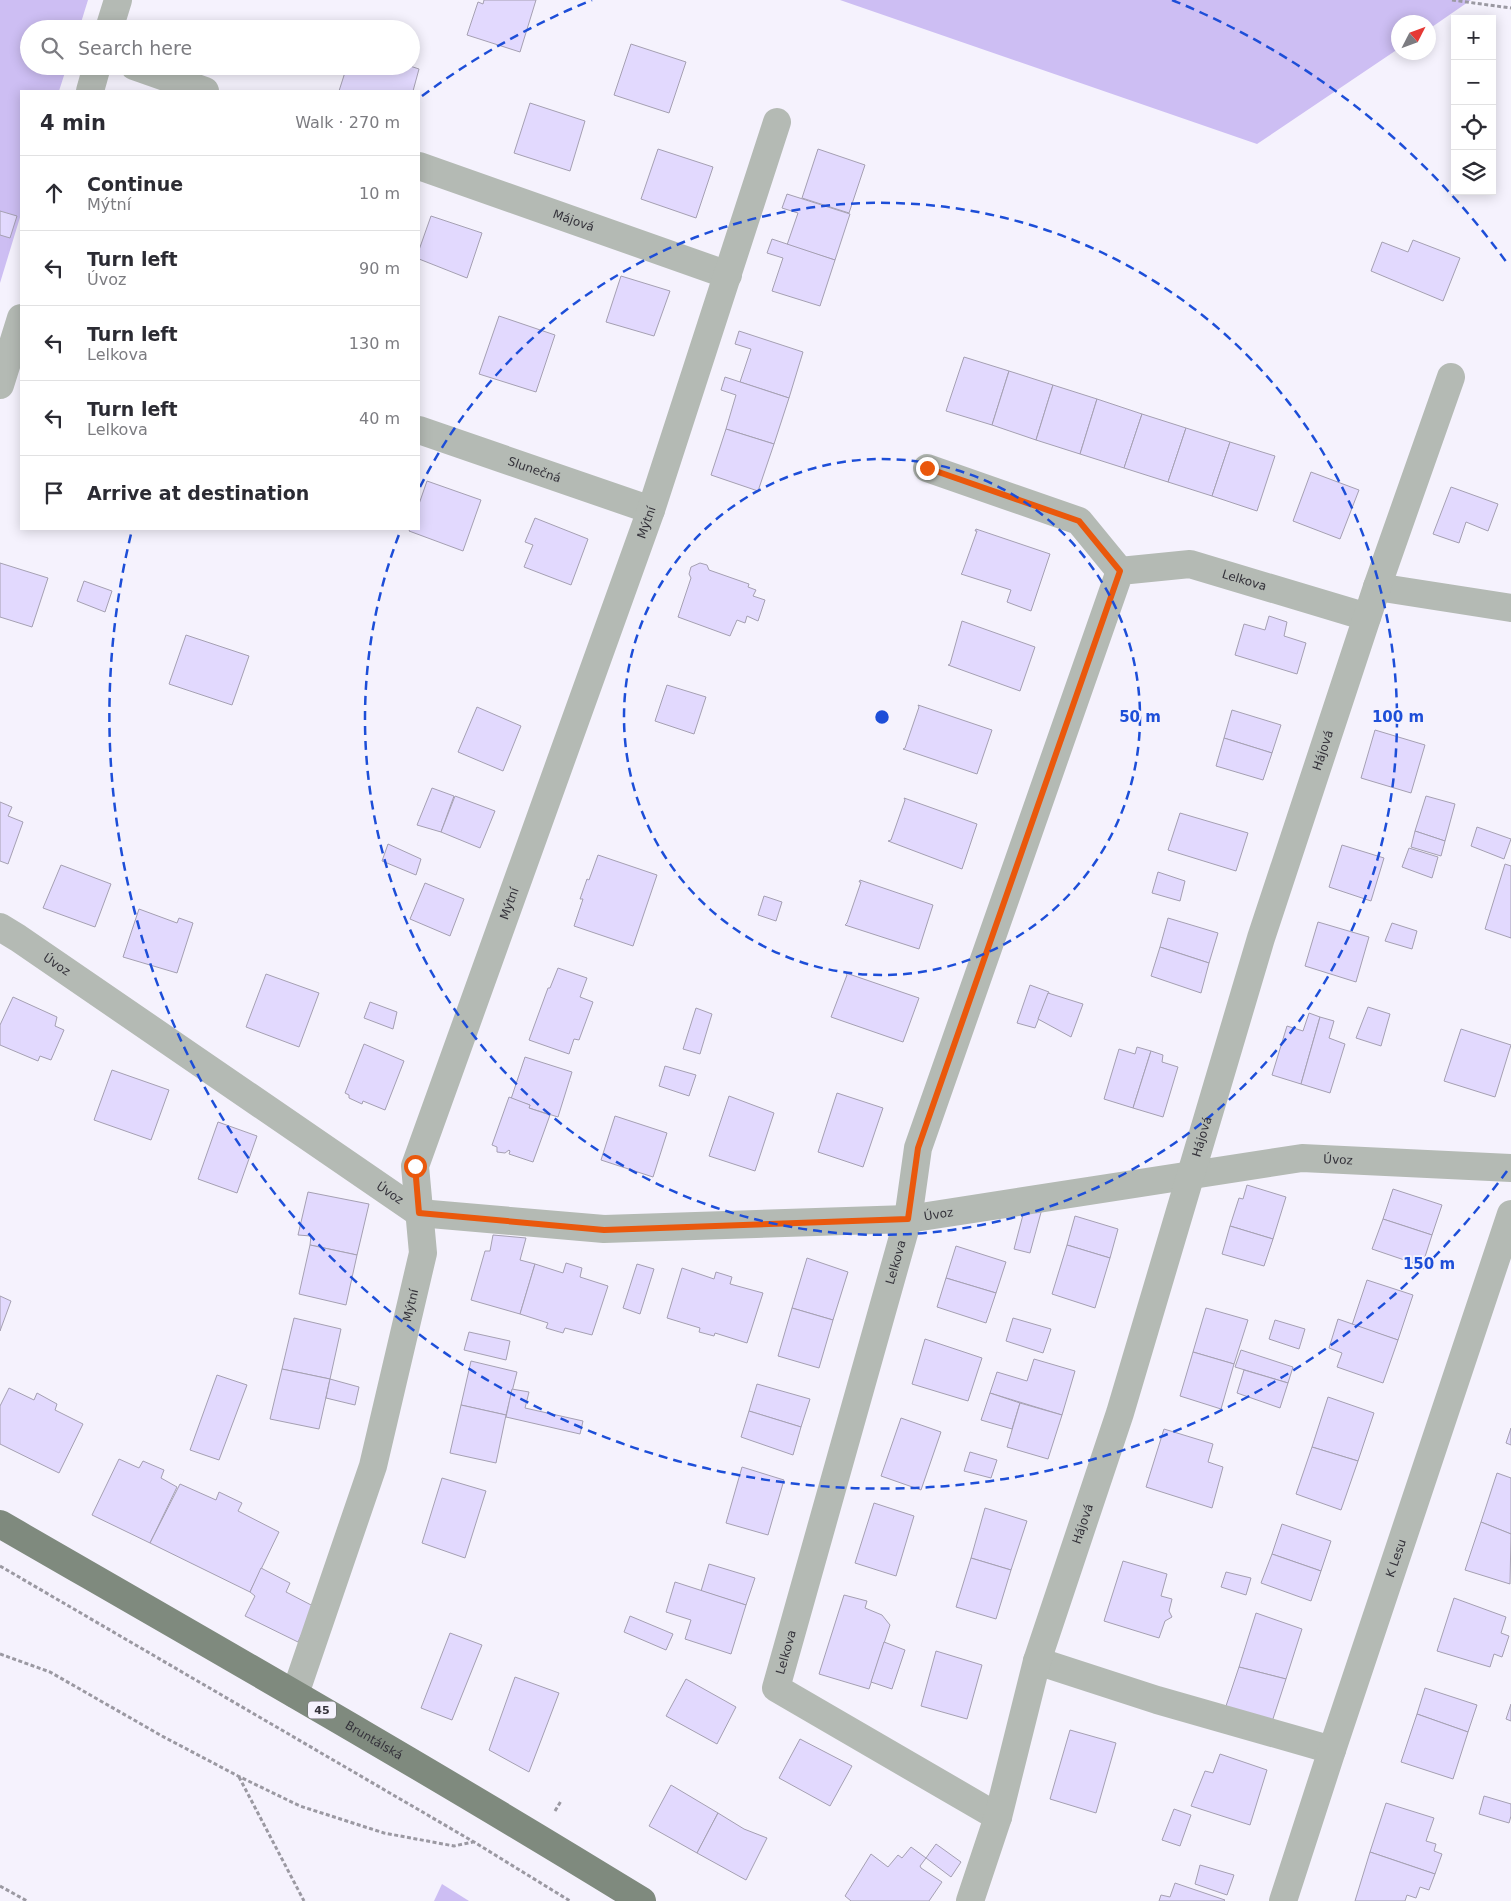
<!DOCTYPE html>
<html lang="en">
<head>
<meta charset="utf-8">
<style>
  :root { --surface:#fff; --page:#f2f2f3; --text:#2b2b33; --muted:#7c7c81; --line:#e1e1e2 }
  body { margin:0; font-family:"DejaVu Sans",sans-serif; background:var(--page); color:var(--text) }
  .controls { position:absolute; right:15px; top:15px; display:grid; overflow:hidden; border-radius:0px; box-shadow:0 2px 12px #0003 }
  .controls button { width:45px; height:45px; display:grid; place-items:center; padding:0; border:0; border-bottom:1px solid var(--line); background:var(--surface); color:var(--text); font:25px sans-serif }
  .compass { position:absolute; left:1391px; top:15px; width:45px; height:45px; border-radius:50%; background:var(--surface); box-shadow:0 2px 12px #0003; rotate:48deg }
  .stop { position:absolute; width:15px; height:15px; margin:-11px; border:4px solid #ea580c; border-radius:50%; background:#fff }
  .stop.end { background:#ea580c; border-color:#fff; box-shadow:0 1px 5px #0008 }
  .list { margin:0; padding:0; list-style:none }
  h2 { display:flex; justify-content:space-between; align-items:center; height:65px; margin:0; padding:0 20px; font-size:21px }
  h2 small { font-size:16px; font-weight:400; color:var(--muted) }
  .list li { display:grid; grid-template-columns:32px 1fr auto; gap:15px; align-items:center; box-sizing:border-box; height:75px; padding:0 20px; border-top:1px solid var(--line) }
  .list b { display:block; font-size:19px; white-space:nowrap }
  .list p { margin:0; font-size:16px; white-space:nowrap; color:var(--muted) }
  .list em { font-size:16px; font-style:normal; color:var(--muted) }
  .icon { flex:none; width:28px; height:28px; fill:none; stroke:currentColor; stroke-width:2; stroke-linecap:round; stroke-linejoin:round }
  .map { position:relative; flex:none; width:1511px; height:1901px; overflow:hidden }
  .search { position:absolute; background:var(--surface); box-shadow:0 2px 12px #0003; left:20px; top:20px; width:400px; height:55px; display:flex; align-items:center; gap:12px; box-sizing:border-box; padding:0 18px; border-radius:28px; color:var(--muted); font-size:19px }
  .panel { position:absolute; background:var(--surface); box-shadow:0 2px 12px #0003; left:20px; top:90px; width:400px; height:440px; border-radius:0px }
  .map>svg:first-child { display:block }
</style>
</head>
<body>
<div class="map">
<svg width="1511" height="1901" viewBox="0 0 1511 1901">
  <rect width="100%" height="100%" fill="#f5f2fd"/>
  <g fill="#cdbef3">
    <polygon points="0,0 88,0 79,29 29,29 29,66 67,66 59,91 21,91 21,214 0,283"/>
    <polygon points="840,0 1471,0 1429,29 1428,22 1398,22 1398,49 1257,144"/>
    <polygon points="442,1884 469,1901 434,1901"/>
  </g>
  <g fill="#e2d9fe" stroke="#a5a0b2">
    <polygon points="484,0 536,0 520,52 467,35 478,2 483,4"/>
    <polygon points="631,44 686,62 669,113 614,95"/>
    <polygon points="347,66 410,66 419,69 413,91 339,91"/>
    <polygon points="530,103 585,121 570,171 514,153"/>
    <polygon points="658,149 713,167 696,218 641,199"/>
    <polygon points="818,149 865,165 849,213 802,198"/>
    <polygon points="787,194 850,214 835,260 787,245 798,213 782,208"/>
    <polygon points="0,211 17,216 10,238 0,235"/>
    <polygon points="431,216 482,233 467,278 419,259 419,250"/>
    <polygon points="772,239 835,260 820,306 772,291 783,258 767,253"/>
    <polygon points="1413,240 1460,258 1443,301 1371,271 1382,242 1408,252"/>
    <polygon points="621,276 670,291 654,336 606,322"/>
    <polygon points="499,316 555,335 536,392 479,374"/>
    <polygon points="739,331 803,352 789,398 740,382 751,349 735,344"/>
    <polygon points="964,357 1009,371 992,425 946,411"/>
    <polygon points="1009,371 1053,385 1036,440 992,425"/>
    <polygon points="725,377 789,398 774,444 726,429 736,395 721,390"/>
    <polygon points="1053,385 1097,399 1080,454 1036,440"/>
    <polygon points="1097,399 1142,414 1124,468 1080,454"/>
    <polygon points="1142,414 1186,428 1168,482 1124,468"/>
    <polygon points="1186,428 1230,442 1212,496 1168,482"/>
    <polygon points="726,429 774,444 758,491 711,475"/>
    <polygon points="1230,442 1275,456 1257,511 1212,496"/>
    <polygon points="1311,472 1359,490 1340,539 1293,521"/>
    <polygon points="427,481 481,500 463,551 409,531 410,529 419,529 419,504"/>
    <polygon points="1451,487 1498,504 1488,531 1466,522 1459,543 1433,534"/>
    <polygon points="535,518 588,539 571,585 524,567 533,545 525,542"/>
    <polygon points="976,529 1050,554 1031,611 1007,602 1011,590 961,574 962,573 977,531 975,531"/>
    <polygon points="0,563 48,578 32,627 0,617"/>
    <polygon points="700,563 707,565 709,570 749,584 748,587 756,590 753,596 765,600 758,621 747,616 745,623 737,620 730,636 678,617 691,578 689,574 691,567"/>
    <polygon points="84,581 112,591 105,612 77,601"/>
    <polygon points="1269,616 1287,622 1284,636 1306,643 1297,674 1235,655 1244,624 1265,630"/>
    <polygon points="962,621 1035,647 1020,691 948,665 950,664"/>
    <polygon points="186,635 249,656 232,705 169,684"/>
    <polygon points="667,685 706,697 694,734 655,721"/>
    <polygon points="918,705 992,730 977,774 903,749 905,748 919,707"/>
    <polygon points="477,707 521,726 503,771 458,752"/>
    <polygon points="1232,710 1281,725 1272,753 1224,738"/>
    <polygon points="1375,730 1425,745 1411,793 1361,778"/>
    <polygon points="1224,738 1272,753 1263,780 1216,766"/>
    <polygon points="432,788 454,796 441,832 417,825"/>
    <polygon points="455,796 495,811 480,848 441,832"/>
    <polygon points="1426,796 1455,804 1445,841 1415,831"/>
    <polygon points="904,798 977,824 962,869 888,841 891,840 905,800"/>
    <polygon points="0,802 12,807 8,816 23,822 8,864 0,861"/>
    <polygon points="1180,813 1248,833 1236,871 1168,850"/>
    <polygon points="1477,827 1511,839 1504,859 1471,846"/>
    <polygon points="1415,831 1445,841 1441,856 1411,847"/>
    <polygon points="388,844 421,859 416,875 382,861"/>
    <polygon points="1342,845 1384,858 1371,901 1329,887"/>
    <polygon points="1409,848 1438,857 1432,878 1402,867"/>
    <polygon points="598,855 657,875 633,946 574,926 583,899 580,899 587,879 589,880"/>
    <polygon points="1505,864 1511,866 1511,938 1485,929"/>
    <polygon points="61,865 111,884 95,927 43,908"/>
    <polygon points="1158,872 1185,881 1180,901 1152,893"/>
    <polygon points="860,880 933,905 919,949 845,925 847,923 861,882 859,882"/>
    <polygon points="425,883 464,899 450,936 410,919"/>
    <polygon points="764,896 782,902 776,921 758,915"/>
    <polygon points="139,909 177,923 179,918 193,923 177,973 123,957"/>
    <polygon points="1168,918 1218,933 1209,963 1160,947"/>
    <polygon points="1318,922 1369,937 1356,982 1305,966"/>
    <polygon points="1392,923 1417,931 1412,949 1385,941"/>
    <polygon points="1160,947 1209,963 1201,993 1151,976"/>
    <polygon points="558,968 587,978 580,997 593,1002 579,1040 574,1039 569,1054 529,1040 548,988 550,988"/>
    <polygon points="846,973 919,998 903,1042 831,1017 847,975"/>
    <polygon points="266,974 319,993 299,1047 246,1027"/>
    <polygon points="1030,985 1049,992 1035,1028 1017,1023"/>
    <polygon points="1048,993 1083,1004 1071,1037 1038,1019"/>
    <polygon points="13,997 57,1017 55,1026 64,1030 51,1060 40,1056 38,1061 0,1045 0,1025"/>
    <polygon points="370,1002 397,1012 393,1029 364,1018"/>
    <polygon points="1368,1007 1390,1014 1381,1046 1356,1038"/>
    <polygon points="696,1008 712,1014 700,1054 683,1049"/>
    <polygon points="1309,1013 1320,1017 1301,1084 1272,1075 1287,1026 1303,1031"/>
    <polygon points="1320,1017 1334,1021 1329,1038 1345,1044 1330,1093 1301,1084"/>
    <polygon points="1461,1029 1511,1045 1495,1097 1444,1081"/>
    <polygon points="364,1044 404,1061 385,1110 363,1101 362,1104 349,1098 349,1095 345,1093"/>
    <polygon points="1137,1047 1151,1051 1133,1108 1104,1099 1119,1049 1135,1054"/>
    <polygon points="1151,1051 1163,1055 1162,1062 1178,1067 1163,1117 1133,1108"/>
    <polygon points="525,1057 572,1072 558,1117 529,1108 530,1105 511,1099"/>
    <polygon points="665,1066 696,1075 689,1096 659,1086"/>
    <polygon points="112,1070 169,1090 151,1140 94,1120"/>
    <polygon points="837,1093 883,1108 863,1167 818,1152"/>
    <polygon points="729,1096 774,1113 755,1171 709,1156"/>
    <polygon points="509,1097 530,1105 529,1108 550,1115 533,1162 509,1154 510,1151 509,1150 505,1153 497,1152 497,1147 492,1145"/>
    <polygon points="615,1116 667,1133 653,1177 601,1160"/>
    <polygon points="218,1122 257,1136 237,1193 198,1179"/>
    <polygon points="1247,1185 1286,1197 1273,1239 1230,1226 1239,1198 1243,1199"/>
    <polygon points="1393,1189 1442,1205 1432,1235 1383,1219"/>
    <polygon points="308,1192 369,1204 357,1255 310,1245 311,1236 298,1235"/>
    <polygon points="1043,1205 1030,1253 1014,1249 1024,1211"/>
    <polygon points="1075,1216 1118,1229 1110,1258 1067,1245"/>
    <polygon points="1383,1219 1432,1235 1422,1266 1372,1249"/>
    <polygon points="1230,1226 1273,1239 1264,1266 1222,1254"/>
    <polygon points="493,1235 526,1238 520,1260 535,1264 520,1314 471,1300 485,1251 490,1251"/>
    <polygon points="310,1245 357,1255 346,1305 299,1294"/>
    <polygon points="1067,1245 1110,1258 1095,1308 1052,1294"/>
    <polygon points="956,1246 1006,1262 996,1293 946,1278"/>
    <polygon points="807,1258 848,1272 833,1320 792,1308"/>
    <polygon points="566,1263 582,1268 580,1277 608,1286 592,1335 565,1328 563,1333 546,1328 548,1323 520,1314 535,1264 563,1273"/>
    <polygon points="637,1264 654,1269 640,1314 623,1308"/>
    <polygon points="682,1268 714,1279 716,1272 732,1277 730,1284 763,1293 747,1343 715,1333 714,1336 699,1332 700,1328 667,1318"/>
    <polygon points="946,1278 996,1293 986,1323 937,1307"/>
    <polygon points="1367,1280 1413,1295 1398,1340 1352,1325"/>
    <polygon points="0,1296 11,1301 0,1331"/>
    <polygon points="792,1308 833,1320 819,1368 778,1356"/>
    <polygon points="1206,1308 1248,1320 1234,1364 1193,1352"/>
    <polygon points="294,1318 341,1329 330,1379 282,1369"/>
    <polygon points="1013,1318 1051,1329 1043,1353 1006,1341"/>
    <polygon points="1338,1319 1398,1340 1383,1383 1337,1367 1342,1353 1329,1348"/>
    <polygon points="1275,1320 1305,1329 1299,1349 1269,1339"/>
    <polygon points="469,1332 510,1341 506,1360 464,1350"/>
    <polygon points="925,1339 982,1358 968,1401 912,1384"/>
    <polygon points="1241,1350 1293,1367 1288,1383 1235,1367"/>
    <polygon points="1193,1352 1234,1364 1221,1409 1180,1396"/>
    <polygon points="1034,1359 1075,1371 1062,1415 990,1393 997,1372 1027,1381"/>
    <polygon points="471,1361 517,1372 506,1415 461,1405"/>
    <polygon points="282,1369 330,1379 319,1429 270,1419"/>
    <polygon points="1244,1370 1288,1383 1280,1408 1237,1393"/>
    <polygon points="217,1375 247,1385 219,1460 190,1450"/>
    <polygon points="330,1379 359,1387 355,1405 326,1398"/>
    <polygon points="757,1384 810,1399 801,1427 749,1411"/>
    <polygon points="9,1388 34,1400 37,1393 57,1404 55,1410 83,1424 59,1473 0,1444 0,1406"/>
    <polygon points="512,1389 529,1392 525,1408 583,1421 580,1434 506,1417"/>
    <polygon points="990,1393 1020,1403 1012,1429 981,1420"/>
    <polygon points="1328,1397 1374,1413 1358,1461 1312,1447"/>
    <polygon points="1020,1403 1062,1415 1048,1459 1007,1447"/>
    <polygon points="461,1405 506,1415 496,1463 450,1453"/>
    <polygon points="749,1411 801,1427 793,1455 741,1437"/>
    <polygon points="901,1418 941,1432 921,1490 881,1476"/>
    <polygon points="1511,1428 1511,1445 1506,1443"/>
    <polygon points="1164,1429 1213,1444 1208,1462 1223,1467 1212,1508 1146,1487"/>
    <polygon points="1312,1447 1358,1461 1341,1510 1296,1494"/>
    <polygon points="970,1452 997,1460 991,1478 964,1471"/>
    <polygon points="119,1459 139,1468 143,1461 164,1470 161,1478 177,1487 150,1543 92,1515"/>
    <polygon points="742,1467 784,1480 768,1535 726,1523"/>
    <polygon points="1497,1473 1511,1478 1511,1534 1481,1522"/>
    <polygon points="442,1478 486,1491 465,1558 422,1543"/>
    <polygon points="180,1484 216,1500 219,1492 242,1503 238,1511 279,1532 250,1592 150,1543"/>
    <polygon points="874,1503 914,1516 896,1576 855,1563"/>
    <polygon points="985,1508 1027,1521 1011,1570 971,1558"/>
    <polygon points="1481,1522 1511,1534 1510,1584 1465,1570"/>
    <polygon points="1282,1524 1331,1541 1321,1571 1272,1554"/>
    <polygon points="1272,1554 1321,1571 1311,1601 1261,1583"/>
    <polygon points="971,1558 1011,1570 996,1619 956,1607"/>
    <polygon points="1123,1561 1167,1574 1161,1596 1172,1599 1169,1611 1172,1617 1165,1621 1159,1638 1104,1621"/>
    <polygon points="709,1564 755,1578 746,1605 701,1591"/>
    <polygon points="261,1568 290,1583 286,1592 315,1607 298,1642 245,1616 255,1596 250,1592"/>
    <polygon points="1226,1572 1251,1578 1246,1595 1221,1587"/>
    <polygon points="675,1582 746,1605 731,1654 685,1639 691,1620 666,1612"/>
    <polygon points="844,1595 867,1601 865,1608 882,1615 890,1625 869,1689 819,1674"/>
    <polygon points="1454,1598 1506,1617 1501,1633 1509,1636 1502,1657 1494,1654 1490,1667 1437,1651"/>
    <polygon points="1256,1613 1302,1629 1286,1679 1239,1667"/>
    <polygon points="630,1616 673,1634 666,1650 624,1632"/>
    <polygon points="450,1633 482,1645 452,1720 421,1708"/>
    <polygon points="884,1642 905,1650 892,1689 871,1682"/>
    <polygon points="936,1651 982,1665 967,1719 921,1706"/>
    <polygon points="1239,1667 1286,1679 1270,1728 1224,1712"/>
    <polygon points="515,1677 559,1693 529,1772 489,1750"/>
    <polygon points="686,1679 736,1707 717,1744 666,1716"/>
    <polygon points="1425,1688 1477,1705 1468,1732 1417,1714"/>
    <polygon points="1511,1704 1511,1721 1506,1719"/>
    <polygon points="1417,1714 1468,1732 1453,1779 1401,1762"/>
    <polygon points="1070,1730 1116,1743 1096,1813 1050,1799"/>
    <polygon points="800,1739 852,1766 830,1806 779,1778"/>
    <polygon points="1220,1754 1267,1770 1250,1825 1191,1806 1205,1771 1213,1773"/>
    <polygon points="671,1785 718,1813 697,1853 649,1826"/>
    <polygon points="1484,1796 1511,1804 1511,1816 1509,1823 1479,1814"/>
    <polygon points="1386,1803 1434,1818 1426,1841 1436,1844 1434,1851 1442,1854 1435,1874 1370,1852"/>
    <polygon points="1174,1809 1191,1815 1180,1846 1162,1840"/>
    <polygon points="718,1813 744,1829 767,1838 746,1880 697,1853"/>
    <polygon points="936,1844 961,1862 951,1877 926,1858"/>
    <polygon points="911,1847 926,1858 920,1866 921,1868 942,1882 929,1901 851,1901 845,1896 871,1854 888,1867 898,1855 902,1858"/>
    <polygon points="1370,1852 1435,1874 1429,1890 1420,1887 1416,1898 1407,1895 1405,1901 1355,1901"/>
    <polygon points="1200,1865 1234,1875 1227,1895 1195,1884"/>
    <polygon points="1175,1883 1225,1900 1224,1901 1159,1901 1161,1895 1170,1897"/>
  </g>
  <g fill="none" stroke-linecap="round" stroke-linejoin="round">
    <g stroke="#9b99a2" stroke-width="3" stroke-dasharray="4 2.5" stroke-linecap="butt">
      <polyline points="1452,0 1511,8"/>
      <polyline points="0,1566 474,1842 570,1901"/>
      <polyline points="0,1654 50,1672 162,1736 238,1776 300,1806 384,1833 454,1846 473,1842"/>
      <polyline points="239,1777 304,1901"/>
      <polyline points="555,1811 561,1801"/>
      <polyline points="0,1886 27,1901"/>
    </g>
    <g stroke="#b4bab4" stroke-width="28">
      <polyline points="109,29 118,0"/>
      <polyline points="134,66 205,91"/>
      <polyline points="90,91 97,66"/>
      <path id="s1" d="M419 166 728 275"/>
      <polyline points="0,385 21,318"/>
      <path id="s2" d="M419 430 651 510"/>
      <polyline points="927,468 1079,521 1120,571"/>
      <polyline points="1377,587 1511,608"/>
      <path id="s3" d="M0 927 18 938 419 1213 604 1229 908 1219 1302 1158 1511 1168"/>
      <polyline points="1037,1661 1157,1700 1332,1750"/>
      <path id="s4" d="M295 1694 373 1466 423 1253 415 1166 651 510 777 122"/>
      <path id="s5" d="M998 1817 776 1688 908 1219 918 1148 1120 571 1190 564 1367 617"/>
      <path id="s6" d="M970 1901 998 1817 1037 1661 1120 1413 1261 938 1377 587 1451 377"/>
      <path id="s7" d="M1283 1901 1332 1750 1511 1214"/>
    </g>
    <path stroke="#7f8a7e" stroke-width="28" id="s8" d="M0 1524C215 1648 431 1771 642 1901"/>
  </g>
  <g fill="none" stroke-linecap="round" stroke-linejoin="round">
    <polyline stroke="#ea580c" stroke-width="6" points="415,1166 419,1213 604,1230 908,1219 918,1148 1120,571 1079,521 927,468"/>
  </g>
  <g fill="none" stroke="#1d4ed8" stroke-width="2.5" stroke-dasharray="9 6">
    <circle cx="882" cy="717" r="258"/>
    <path d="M420 487A516 516 0 1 1 400 532"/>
    <path d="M1507 1171A773 773 0 0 1 132 530M422 96A773 773 0 0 1 592 0M1172 0A773 773 0 0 1 1507 263"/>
  </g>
  <g text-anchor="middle" stroke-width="4" stroke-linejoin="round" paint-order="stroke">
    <rect fill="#f5f2fd" stroke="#6e6c74" stroke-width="1" x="308" y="1701.5" width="28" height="17" rx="4"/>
    <g font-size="11" font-weight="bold" fill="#34323a">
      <text x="322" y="1714">45</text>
    </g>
    <g font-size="12" fill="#34323a" stroke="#f5f2fd">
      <text dy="4" stroke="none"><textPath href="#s1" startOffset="164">Májová</textPath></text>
      <text dy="4" stroke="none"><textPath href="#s2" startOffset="122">Slunečná</textPath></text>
      <text dy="4" stroke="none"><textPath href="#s4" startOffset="1231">Mýtní</textPath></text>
      <text dy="4" stroke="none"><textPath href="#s5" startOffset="1554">Lelkova</textPath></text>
      <text dy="4" stroke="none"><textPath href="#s6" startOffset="1204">Hájová</textPath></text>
      <text dy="4" stroke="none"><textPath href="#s4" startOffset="826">Mýtní</textPath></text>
      <text dy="4" stroke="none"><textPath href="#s3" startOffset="68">Úvoz</textPath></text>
      <text dy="4" stroke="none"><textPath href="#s6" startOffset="799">Hájová</textPath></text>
      <text dy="4" stroke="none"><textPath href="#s3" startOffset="1432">Úvoz</textPath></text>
      <text dy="4" stroke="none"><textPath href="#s3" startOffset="472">Úvoz</textPath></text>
      <text dy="4" stroke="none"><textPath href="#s3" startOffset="1028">Úvoz</textPath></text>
      <text dy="4" stroke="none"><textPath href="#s5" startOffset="699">Lelkova</textPath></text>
      <text dy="4" stroke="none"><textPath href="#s4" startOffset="406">Mýtní</textPath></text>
      <text dy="4" stroke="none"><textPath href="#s6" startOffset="394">Hájová</textPath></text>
      <text dy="4" stroke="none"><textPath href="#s7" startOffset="361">K Lesu</textPath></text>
      <text dy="4" stroke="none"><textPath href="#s5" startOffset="294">Lelkova</textPath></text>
      <text dy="4" stroke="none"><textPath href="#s8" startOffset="432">Bruntálská</textPath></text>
    </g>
  </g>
  <circle cx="882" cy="717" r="8" fill="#1d4ed8" stroke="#f5f2fd" stroke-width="2.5"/>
  <g font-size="15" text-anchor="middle" font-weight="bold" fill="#1d4ed8" stroke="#f5f2fd" stroke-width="4" stroke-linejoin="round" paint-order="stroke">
    <text x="1140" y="722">50 m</text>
    <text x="1398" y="722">100 m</text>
    <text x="1429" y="1269">150 m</text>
  </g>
</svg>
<div class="controls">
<button>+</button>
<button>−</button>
<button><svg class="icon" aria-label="locate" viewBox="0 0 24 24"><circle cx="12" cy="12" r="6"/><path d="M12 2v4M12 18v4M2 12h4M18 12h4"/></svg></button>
<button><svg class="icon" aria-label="layers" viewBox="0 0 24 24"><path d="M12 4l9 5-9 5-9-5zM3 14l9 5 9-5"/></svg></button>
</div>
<svg class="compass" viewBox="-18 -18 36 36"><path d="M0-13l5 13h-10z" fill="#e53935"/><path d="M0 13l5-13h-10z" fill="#7c7c81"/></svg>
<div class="stop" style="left:415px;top:1166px"></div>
<div class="stop end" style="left:927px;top:468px"></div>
<div class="search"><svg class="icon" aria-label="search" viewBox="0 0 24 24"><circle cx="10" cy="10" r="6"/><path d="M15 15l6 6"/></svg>Search here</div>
<section class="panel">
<h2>4 min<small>Walk · 270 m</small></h2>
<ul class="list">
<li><svg class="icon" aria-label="ahead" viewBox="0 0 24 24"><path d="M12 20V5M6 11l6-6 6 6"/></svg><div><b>Continue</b><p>Mýtní</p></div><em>10 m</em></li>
<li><svg class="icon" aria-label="left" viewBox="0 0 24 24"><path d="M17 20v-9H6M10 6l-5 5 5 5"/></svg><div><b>Turn left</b><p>Úvoz</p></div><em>90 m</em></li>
<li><svg class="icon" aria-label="left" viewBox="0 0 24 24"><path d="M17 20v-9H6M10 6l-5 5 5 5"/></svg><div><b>Turn left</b><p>Lelkova</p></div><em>130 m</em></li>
<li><svg class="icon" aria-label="left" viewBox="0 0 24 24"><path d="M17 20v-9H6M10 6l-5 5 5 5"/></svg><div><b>Turn left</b><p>Lelkova</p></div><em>40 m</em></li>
<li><svg class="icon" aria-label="arrive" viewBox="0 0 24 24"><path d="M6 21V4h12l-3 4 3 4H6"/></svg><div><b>Arrive at destination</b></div></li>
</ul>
</section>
</div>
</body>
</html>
